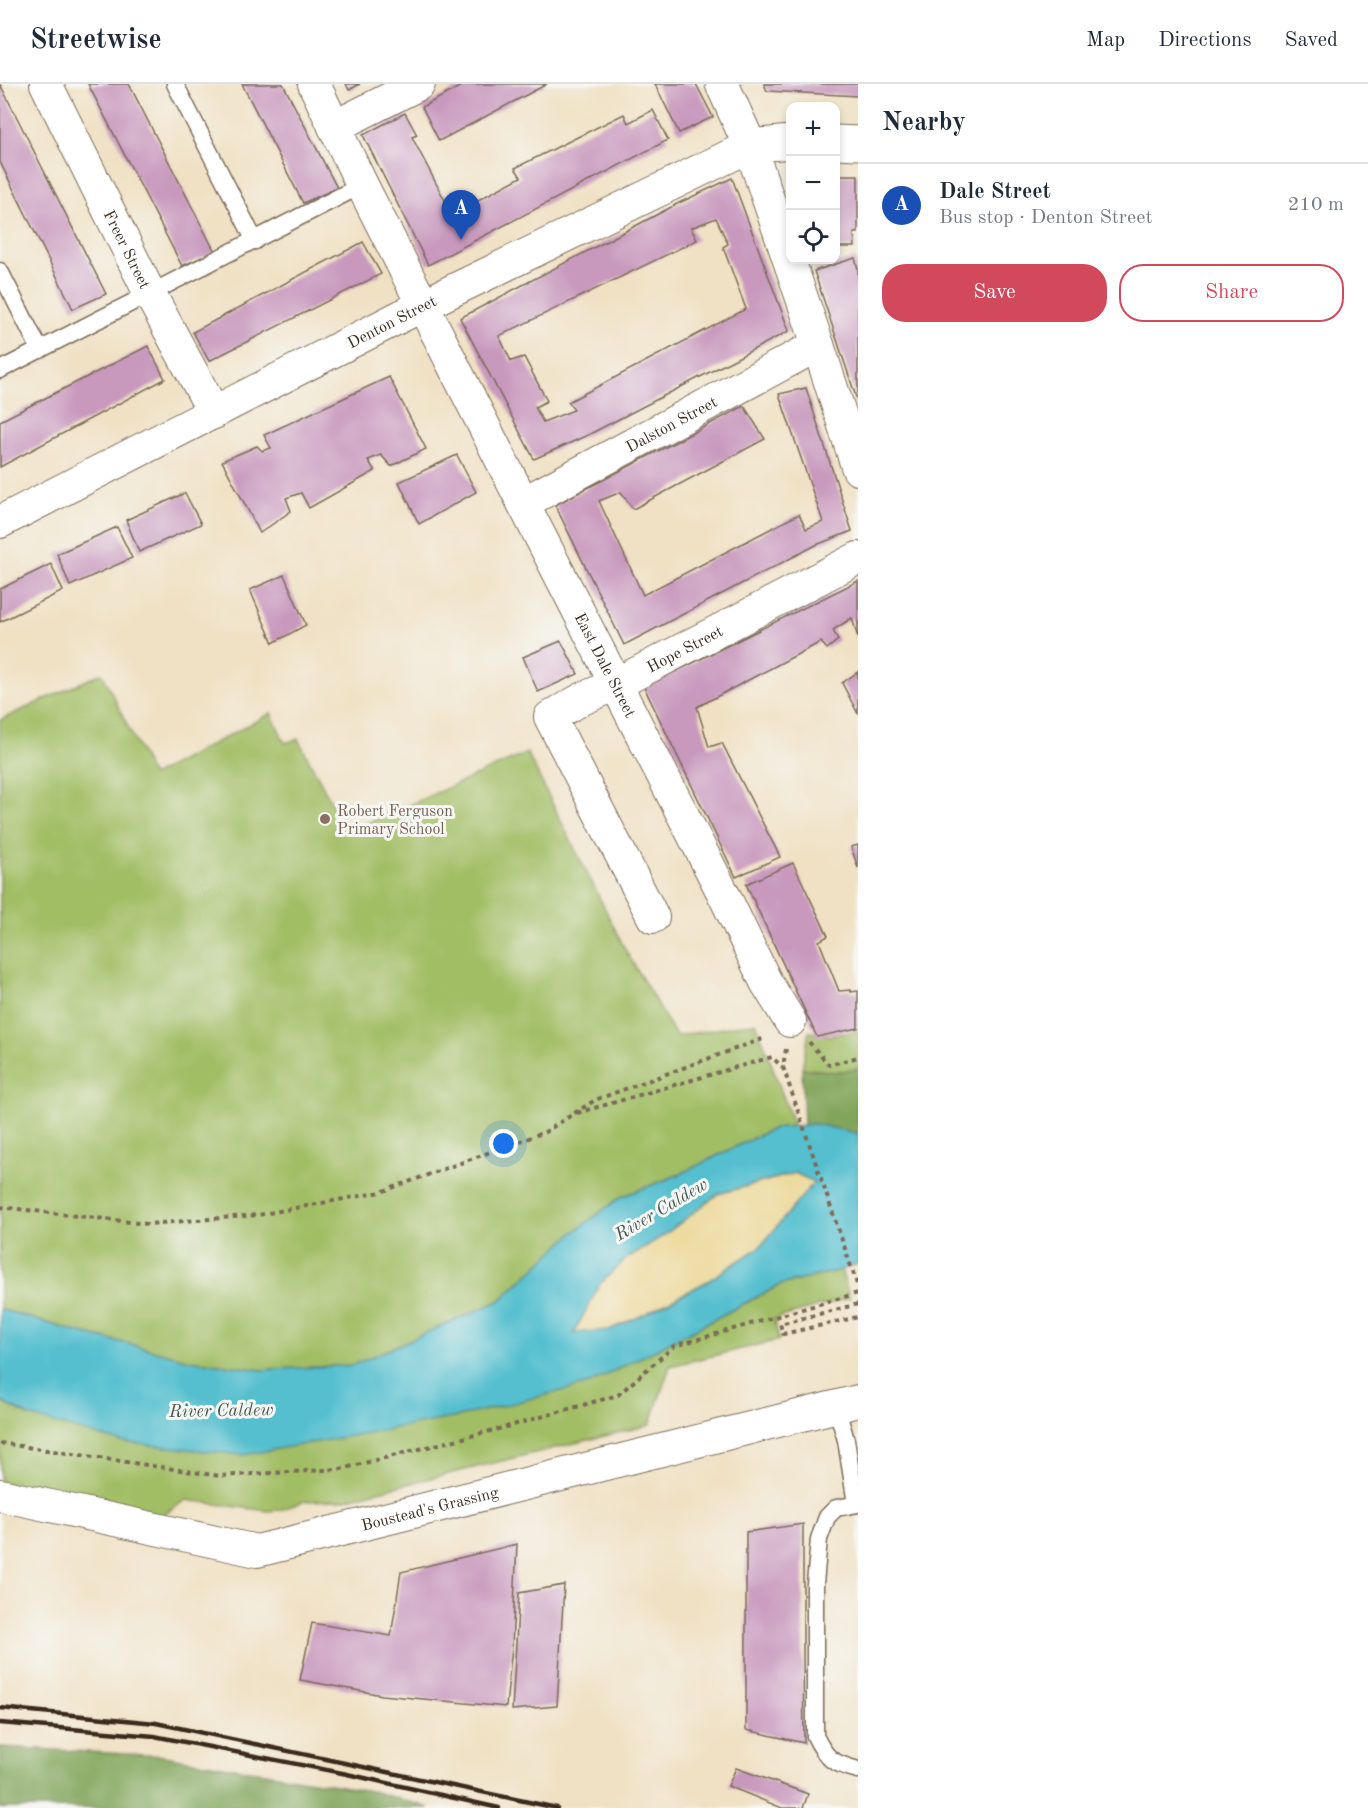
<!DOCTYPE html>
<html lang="en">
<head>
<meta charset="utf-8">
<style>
  :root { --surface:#fff; --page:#f2f2f3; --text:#1f2937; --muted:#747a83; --line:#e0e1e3; --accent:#d1495b }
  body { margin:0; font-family:"Old Standard TT",serif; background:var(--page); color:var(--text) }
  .controls { position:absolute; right:18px; top:18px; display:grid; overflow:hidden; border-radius:12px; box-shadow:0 3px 9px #0003 }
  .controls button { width:54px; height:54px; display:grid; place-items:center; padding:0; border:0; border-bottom:2px solid var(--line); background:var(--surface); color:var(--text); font:30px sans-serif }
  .you { position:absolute; left:504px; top:1060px; width:21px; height:21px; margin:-15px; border:4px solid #fff; border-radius:50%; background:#1a73e8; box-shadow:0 0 0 9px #1a73e833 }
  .badge { display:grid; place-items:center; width:39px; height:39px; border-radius:50%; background:var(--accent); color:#fff; font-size:20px; font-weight:700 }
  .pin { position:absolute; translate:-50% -50px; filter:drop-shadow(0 2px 3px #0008) }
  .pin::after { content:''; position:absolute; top:32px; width:21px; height:18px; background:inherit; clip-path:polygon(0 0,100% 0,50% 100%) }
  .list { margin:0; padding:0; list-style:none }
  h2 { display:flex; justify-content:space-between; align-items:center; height:78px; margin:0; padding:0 24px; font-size:26px }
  h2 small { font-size:20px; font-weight:400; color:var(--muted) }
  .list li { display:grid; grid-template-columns:39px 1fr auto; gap:18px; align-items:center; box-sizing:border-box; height:84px; padding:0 24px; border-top:2px solid var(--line) }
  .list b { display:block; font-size:22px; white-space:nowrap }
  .list p { margin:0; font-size:20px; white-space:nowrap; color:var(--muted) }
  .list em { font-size:20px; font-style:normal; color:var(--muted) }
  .actions { display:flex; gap:12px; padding:18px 24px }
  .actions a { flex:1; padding:14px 0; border:2px solid var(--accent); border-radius:24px; text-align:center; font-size:21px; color:var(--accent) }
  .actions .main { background:var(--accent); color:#fff }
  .icon { flex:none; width:33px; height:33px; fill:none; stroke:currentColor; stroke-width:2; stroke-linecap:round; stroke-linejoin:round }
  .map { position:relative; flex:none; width:858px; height:1724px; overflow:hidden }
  header { display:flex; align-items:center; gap:36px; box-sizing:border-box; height:84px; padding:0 30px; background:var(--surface); border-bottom:2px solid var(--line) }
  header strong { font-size:28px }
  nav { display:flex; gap:33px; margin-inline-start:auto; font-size:21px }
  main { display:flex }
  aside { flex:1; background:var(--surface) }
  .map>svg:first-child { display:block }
</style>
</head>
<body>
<header>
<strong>Streetwise</strong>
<nav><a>Map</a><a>Directions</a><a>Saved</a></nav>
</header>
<main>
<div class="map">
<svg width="858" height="1724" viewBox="0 0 858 1724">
  <rect width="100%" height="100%" fill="#f6f6f2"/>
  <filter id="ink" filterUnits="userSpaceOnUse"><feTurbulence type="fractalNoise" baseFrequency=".0167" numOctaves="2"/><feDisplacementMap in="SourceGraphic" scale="12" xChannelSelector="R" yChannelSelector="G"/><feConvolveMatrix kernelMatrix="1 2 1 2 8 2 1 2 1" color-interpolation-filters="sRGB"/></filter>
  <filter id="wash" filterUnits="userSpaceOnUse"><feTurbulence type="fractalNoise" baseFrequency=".008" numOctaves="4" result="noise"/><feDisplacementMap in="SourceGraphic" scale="24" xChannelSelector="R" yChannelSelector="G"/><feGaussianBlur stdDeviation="1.35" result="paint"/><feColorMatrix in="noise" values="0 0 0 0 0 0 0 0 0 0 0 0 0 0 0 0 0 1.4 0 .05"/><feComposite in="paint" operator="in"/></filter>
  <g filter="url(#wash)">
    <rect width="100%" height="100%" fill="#f0e1c4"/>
    <g fill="#a2be65" stroke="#6e7442" stroke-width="1.5">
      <polygon points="102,589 152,692 271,629 285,659 298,655 347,748 527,669 627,869 676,952 756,938 794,1042 774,1044 678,1091 621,1113 573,1149 499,1217 353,1281 261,1286 189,1276 137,1262 77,1248 0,1225 0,636"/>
      <polygon points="858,947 858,985 833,988 802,984 809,948 829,952"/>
      <polygon points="841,1186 850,1214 774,1235 779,1256 670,1282 650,1341 341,1416 305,1417 280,1426 268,1427 186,1416 160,1432 0,1398 0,1317 29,1332 589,1300 780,1201"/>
    </g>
    <g fill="#81a55a" stroke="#5e683c" stroke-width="1.5">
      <polygon points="802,984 833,988 858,985 858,1048 855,1049 815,1040 804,1041"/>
      <polygon points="0,1663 164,1672 371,1707 430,1724 0,1724"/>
    </g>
    <polygon fill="#eeda9e" stroke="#94825e" stroke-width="1.5" points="795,1089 815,1098 760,1163 708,1197 641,1232 609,1246 574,1249 600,1199 627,1174 663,1152 718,1110"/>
    <path fill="#54bfcf" stroke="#487476" stroke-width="1.5" fill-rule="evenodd" d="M815 1040 855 1049 858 1048V1180L841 1186 780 1201 589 1300 458 1333 243 1371 121 1358 29 1332 0 1317V1225L77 1248 137 1262 189 1276 261 1286 353 1281 499 1217 573 1149 621 1113 678 1091 774 1044ZM795 1089 814 1098 760 1163 708 1197 641 1232 609 1246 574 1249 600 1200 627 1174 663 1152 718 1110Z"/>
    <g id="blocks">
      <g fill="#c898bd" fill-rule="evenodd">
        <polygon points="0,0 106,210 73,225 0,78"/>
        <polygon points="88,0 129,0 215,168 182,182"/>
        <polygon points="242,0 283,0 337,104 303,119"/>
        <polygon points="346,0 360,0 349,6"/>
        <polygon points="465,0 547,0 439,57 422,23"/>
        <polygon points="655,0 696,0 713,33 679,49"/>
        <polygon points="764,0 858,0 858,12 767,7"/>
        <polygon points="653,26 668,56 428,181 363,51 405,29 417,51 412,53 452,130 521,93 515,84 624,30 628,39"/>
        <polygon points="836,91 858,91 858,149 854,149 855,163 836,163"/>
        <path d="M732 94 789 247 588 351 534 375 460 234 679 119ZM716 134 728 160 723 163 746 225 568 318 574 326 543 338 535 323 547 317 524 273 511 277 499 252 697 156 691 144Z"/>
        <polygon points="363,158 381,190 209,277 193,248"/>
        <polygon points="855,174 858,185 858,319 814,187"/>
        <polygon points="148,262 165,295 0,383 0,337"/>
        <polygon points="389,293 426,365 391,382 381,371 368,376 375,387 309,424 301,409 286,414 291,427 260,449 222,377 257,362 262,367 271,364 264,351"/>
        <polygon points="806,304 852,447 816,461 624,561 555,421 744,322 765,355 633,425 621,408 599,417 643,511 799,430 806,445 823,438 779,310"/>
        <polygon points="457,371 476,408 419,440 399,398"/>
        <polygon points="185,409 201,440 139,468 126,436"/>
        <polygon points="117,443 132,474 70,502 57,470"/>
        <polygon points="51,480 63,507 0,538 0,505"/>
        <polygon points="284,491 306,541 273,559 250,506"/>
        <polygon points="858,497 858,554 852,534 833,546 838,556 827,565 821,558 697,623 709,663 722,659 780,773 736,793 644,603"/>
        <polygon points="561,557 578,590 538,608 523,573"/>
        <polygon points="858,588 858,630 842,599"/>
        <polygon points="858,761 858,784 851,763"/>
        <polygon points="793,779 828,852 819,857 839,907 851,906 851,908 858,907 858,944 817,953 746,800"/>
        <polygon points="803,1440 803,1569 804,1659 746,1646 746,1448"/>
        <polygon points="517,1460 512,1562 506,1623 382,1611 300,1596 312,1539 391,1552 401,1488"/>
        <polygon points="564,1501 557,1622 512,1626 519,1509"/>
        <polygon points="736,1684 808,1710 803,1724 782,1724 728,1702"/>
      </g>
    </g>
  </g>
  <g filter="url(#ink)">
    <use href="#blocks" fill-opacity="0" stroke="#7a6a58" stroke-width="1.5"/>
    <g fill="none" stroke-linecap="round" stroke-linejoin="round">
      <defs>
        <g id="service">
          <polyline points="175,0 255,157"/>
          <polyline points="0,187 40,266"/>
          <polyline points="0,286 362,101"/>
          <polyline points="836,1322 846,1356 856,1420"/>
          <path d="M858 1420 836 1424 827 1433 819 1455 815 1500V1652C827 1676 832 1679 858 1686"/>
        </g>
        <g id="minor">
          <path id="s1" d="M46 0 150 210 214 329"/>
          <path id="s2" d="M314 0 362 101 523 419 725 813 766 898 790 937"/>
          <polyline points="334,43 419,0"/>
          <path id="s3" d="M523 419 818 261"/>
          <path id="s4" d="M0 438 423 221 750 62 818 261 858 385"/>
          <path id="s5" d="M653 833 550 633 582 615 616 600 858 474"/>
          <path id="s6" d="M0 1411 257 1467 858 1317"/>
        </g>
        <g id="tertiary">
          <polyline points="722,0 750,62 790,58"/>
          <polyline points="836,58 858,59"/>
        </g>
      </defs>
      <use href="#service" stroke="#7a6a58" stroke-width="19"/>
      <use href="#minor" stroke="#7a6a58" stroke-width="34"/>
      <use href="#tertiary" stroke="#7a6a58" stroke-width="35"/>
      <g stroke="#7a6a58" stroke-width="4" stroke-dasharray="4.5 4.5" stroke-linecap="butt">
        <polyline points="809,958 829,981 858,973"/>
        <polyline points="786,965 783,983 858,1203"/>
        <polyline points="577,1029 772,973 782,983"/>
        <polyline points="0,1123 148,1140 258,1131 381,1108 545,1048 595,1016 765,954"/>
        <polyline points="858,1220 780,1240 783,1250 858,1233"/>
        <polyline points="0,1359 220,1392 341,1385 506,1343 618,1311 674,1262 858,1209"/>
      </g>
      <use href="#service" stroke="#fff" stroke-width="16"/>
      <use href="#minor" stroke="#fff" stroke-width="32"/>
      <use href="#tertiary" stroke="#fff" stroke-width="33"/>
      <g stroke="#3b2a1e" stroke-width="4.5">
        <polyline points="0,1624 156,1639 557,1724"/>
        <polyline points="0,1639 154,1652 347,1690 499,1724"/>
      </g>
    </g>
  </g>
  <circle fill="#8d6e63" stroke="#f6f6f2" stroke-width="2" cx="325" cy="735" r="6"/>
  <g text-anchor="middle" stroke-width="6" stroke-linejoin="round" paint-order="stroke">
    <g font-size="16" fill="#3b2a1e" stroke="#f6f6f2">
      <text dy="6" stroke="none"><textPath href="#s1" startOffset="184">Freer Street</textPath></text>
      <text dy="6" stroke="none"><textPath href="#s4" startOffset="440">Denton Street</textPath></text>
      <text dy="6" stroke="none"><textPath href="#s3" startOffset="168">Dalston Street</textPath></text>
      <text dy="6" stroke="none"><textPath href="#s5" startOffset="376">Hope Street</textPath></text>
      <text dy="6" stroke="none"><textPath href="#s2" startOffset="650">East Dale Street</textPath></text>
      <text dy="6" stroke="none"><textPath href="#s6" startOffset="441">Boustead's Grassing</textPath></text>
    </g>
    <g font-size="16" fill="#785e54" stroke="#f6f6f2" text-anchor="start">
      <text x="337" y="732">Robert Ferguson<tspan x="337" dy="18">Primary School</tspan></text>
    </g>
    <g font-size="18" font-style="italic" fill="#425753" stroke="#f6f6f2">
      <text transform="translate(661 1125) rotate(-31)" y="6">River Caldew</text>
      <text transform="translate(221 1326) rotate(-1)" y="6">River Caldew</text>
    </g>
  </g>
</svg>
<div class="controls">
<button>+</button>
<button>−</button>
<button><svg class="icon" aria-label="locate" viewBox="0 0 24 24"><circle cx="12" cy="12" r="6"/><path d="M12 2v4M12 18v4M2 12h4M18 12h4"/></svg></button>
</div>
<div class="you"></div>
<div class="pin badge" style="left:461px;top:156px;background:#1a4fb4">A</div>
</div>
<aside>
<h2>Nearby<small></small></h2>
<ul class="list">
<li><span class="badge" style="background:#1a4fb4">A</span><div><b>Dale Street</b><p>Bus stop · Denton Street</p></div><em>210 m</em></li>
</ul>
<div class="actions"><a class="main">Save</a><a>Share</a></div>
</aside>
</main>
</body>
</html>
